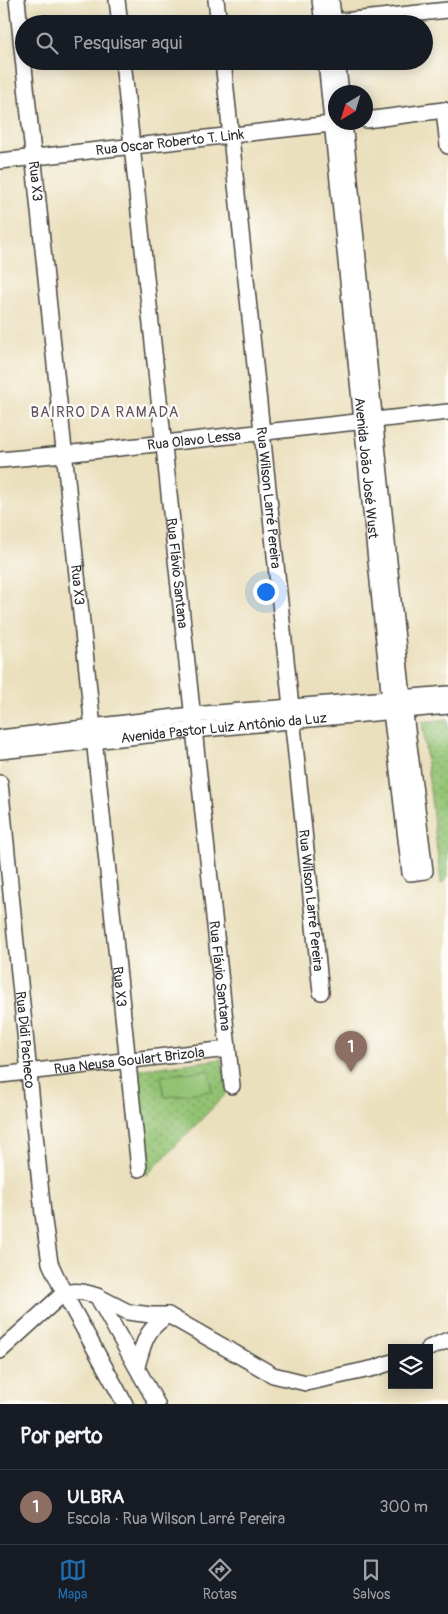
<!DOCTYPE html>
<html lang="pt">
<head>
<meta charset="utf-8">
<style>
  :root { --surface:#171b24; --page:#20242c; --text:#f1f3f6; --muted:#9ea1a6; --line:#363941; --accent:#1f6fb2 }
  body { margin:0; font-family:Pangolin,sans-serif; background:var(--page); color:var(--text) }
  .controls { position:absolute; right:15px; bottom:15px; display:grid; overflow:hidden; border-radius:0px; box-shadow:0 2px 12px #0003 }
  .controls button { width:45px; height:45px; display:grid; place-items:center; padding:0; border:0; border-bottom:1px solid var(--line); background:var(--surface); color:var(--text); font:25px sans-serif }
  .compass { position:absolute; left:328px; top:85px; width:45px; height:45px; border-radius:50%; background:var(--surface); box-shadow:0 2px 12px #0003; rotate:218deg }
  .you { position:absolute; left:265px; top:591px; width:18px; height:18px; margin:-12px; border:4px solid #fff; border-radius:50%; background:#1a73e8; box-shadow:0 0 0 8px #1a73e833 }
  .badge { display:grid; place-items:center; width:32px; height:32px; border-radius:50%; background:var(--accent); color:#fff; font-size:16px; font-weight:700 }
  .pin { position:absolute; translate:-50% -41px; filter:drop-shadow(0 1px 2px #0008) }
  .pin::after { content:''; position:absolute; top:26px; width:18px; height:15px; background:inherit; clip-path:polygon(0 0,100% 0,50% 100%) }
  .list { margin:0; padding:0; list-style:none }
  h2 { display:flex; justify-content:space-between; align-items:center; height:65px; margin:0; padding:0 20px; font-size:21px }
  h2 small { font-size:16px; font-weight:400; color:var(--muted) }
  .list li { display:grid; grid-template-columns:32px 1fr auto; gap:15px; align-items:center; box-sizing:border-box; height:75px; padding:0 20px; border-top:1px solid var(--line) }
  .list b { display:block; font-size:19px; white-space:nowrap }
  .list p { margin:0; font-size:16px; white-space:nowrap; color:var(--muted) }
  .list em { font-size:16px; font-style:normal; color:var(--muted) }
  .icon { flex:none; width:28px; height:28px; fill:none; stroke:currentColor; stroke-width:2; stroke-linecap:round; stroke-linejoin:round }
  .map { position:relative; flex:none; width:448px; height:1404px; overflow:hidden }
  .search { position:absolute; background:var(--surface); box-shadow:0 2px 12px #0003; left:15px; right:15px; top:15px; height:55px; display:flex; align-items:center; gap:12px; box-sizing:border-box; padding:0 18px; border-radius:28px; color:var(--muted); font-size:19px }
  .sheet { height:140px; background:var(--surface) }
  nav { display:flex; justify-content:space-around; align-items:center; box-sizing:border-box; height:70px; border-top:1px solid var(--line); background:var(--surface); font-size:14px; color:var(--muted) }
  nav a { display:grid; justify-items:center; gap:2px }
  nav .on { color:var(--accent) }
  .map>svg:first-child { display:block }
</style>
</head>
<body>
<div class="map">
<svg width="448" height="1404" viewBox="0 0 448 1404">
  <defs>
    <pattern id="park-dots" width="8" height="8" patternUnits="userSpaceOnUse" patternTransform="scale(1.25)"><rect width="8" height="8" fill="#92c272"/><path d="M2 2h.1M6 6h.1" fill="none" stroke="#779e5e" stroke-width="1.8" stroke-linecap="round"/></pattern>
  </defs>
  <rect width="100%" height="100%" fill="#fdfcf7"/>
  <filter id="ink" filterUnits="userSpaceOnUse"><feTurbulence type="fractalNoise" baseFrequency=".02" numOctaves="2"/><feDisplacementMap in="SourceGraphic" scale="10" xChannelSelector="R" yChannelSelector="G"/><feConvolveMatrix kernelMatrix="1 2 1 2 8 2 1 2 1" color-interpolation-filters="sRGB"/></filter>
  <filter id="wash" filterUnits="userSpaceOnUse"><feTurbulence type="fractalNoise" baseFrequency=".0096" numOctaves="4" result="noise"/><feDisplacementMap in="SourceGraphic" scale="20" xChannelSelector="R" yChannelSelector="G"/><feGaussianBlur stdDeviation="1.12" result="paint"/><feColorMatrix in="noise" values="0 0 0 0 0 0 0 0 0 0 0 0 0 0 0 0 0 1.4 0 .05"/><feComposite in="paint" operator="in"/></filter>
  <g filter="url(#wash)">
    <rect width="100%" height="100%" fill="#ebe0be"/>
    <g fill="url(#park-dots)" stroke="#5e764e">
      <polygon points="448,719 448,877 441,884 422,722"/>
      <polygon points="222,1059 227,1093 146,1176 136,1070"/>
    </g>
    <polygon fill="#92c272" stroke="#5e764e" points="209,1070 212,1091 164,1097 161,1076"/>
  </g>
  <g filter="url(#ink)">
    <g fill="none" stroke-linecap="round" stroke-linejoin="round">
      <defs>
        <g id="minor">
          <path id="s1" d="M17 0 139 1169"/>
          <polyline points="117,0 120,24"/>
          <polyline points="216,0 219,24"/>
          <polyline points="320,0 323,24"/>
          <polyline points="331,0 334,24"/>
          <polyline points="323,23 448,10"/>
          <path id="s2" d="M123 61 232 1086"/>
          <path id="s3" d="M223 61 321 992"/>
          <path id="s4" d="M326 61 391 711 410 873 425 871 403 698 344 122"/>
          <polyline points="337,61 341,92"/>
          <polyline points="444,110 448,146"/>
          <polyline points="366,120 444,110"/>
          <path id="s5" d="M0 161 340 123"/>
          <path id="s6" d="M0 460 64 454 448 412"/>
          <polyline points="0,738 192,715 448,694"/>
          <path id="s7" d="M0 751 194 730 448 706"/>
          <path id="s8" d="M0 783 43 1214 50 1263 64 1293 125 1404"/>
          <path id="s9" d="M0 1075 228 1049"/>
          <polyline points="97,1296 128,1312 151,1315 168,1315 273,1375 306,1383 375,1368 392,1362"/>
          <polyline points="429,1348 448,1340"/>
          <path d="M0 1351 64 1293C77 1290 85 1292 97 1296L157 1404"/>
          <path d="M137 1366C145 1340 144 1332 168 1315"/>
        </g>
      </defs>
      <use href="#minor" stroke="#484641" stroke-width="18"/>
      <use href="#minor" stroke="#fff" stroke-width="15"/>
    </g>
  </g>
  <g text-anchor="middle" stroke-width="4.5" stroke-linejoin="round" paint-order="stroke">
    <g font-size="14" fill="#2b2b2b" stroke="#fdfcf7">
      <text dy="5" stroke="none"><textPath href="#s5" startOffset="171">Rua Oscar Roberto T. Link</textPath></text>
      <text dy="5" stroke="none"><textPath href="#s1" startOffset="182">Rua X3</textPath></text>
      <text dy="5" stroke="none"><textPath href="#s6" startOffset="195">Rua Olavo Lessa</textPath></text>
      <text dy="5" stroke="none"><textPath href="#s4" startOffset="409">Avenida João José Wust</textPath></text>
      <text dy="5" stroke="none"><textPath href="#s3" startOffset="439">Rua Wilson Larré Pereira</textPath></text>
      <text dy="5" stroke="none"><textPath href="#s2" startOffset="515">Rua Flávio Santana</textPath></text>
      <text dy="5" stroke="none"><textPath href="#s1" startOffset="588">Rua X3</textPath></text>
      <text dy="5" stroke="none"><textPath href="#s7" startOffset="225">Avenida Pastor Luiz Antônio da Luz</textPath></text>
      <text dy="5" stroke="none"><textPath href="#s3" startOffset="844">Rua Wilson Larré Pereira</textPath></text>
      <text dy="5" stroke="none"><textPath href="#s2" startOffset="920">Rua Flávio Santana</textPath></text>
      <text dy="5" stroke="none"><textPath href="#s1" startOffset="992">Rua X3</textPath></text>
      <text dy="5" stroke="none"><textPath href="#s8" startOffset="258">Rua Didi Pacheco</textPath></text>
      <text dy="5" stroke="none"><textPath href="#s9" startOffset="130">Rua Neusa Goulart Brizola</textPath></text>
    </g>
    <g font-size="15" letter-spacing="1" fill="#5f5062" stroke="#fdfcf7">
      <text x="105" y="417">BAIRRO DA RAMADA</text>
    </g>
  </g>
</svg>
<div class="controls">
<button><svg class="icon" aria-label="layers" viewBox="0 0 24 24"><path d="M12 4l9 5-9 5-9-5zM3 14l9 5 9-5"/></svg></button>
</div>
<svg class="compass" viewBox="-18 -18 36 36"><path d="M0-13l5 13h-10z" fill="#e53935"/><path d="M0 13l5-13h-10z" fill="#9ea1a6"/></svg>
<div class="you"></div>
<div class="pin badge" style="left:351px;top:1072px;background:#8d6e63">1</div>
<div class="search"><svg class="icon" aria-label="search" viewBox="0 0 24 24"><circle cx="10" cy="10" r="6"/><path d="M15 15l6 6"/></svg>Pesquisar aqui</div>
</div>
<section class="sheet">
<h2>Por perto<small></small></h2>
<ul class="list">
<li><span class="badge" style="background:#8d6e63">1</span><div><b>ULBRA</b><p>Escola · Rua Wilson Larré Pereira</p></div><em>300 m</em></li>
</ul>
</section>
<nav>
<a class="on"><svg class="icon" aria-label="map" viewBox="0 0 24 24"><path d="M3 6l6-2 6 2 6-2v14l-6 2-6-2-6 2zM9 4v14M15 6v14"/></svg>Mapa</a>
<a><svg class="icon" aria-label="directions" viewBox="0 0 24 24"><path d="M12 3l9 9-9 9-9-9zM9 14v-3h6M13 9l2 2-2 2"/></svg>Rotas</a>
<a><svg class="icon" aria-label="saved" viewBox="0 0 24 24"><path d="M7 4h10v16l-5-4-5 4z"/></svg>Salvos</a>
</nav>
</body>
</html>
